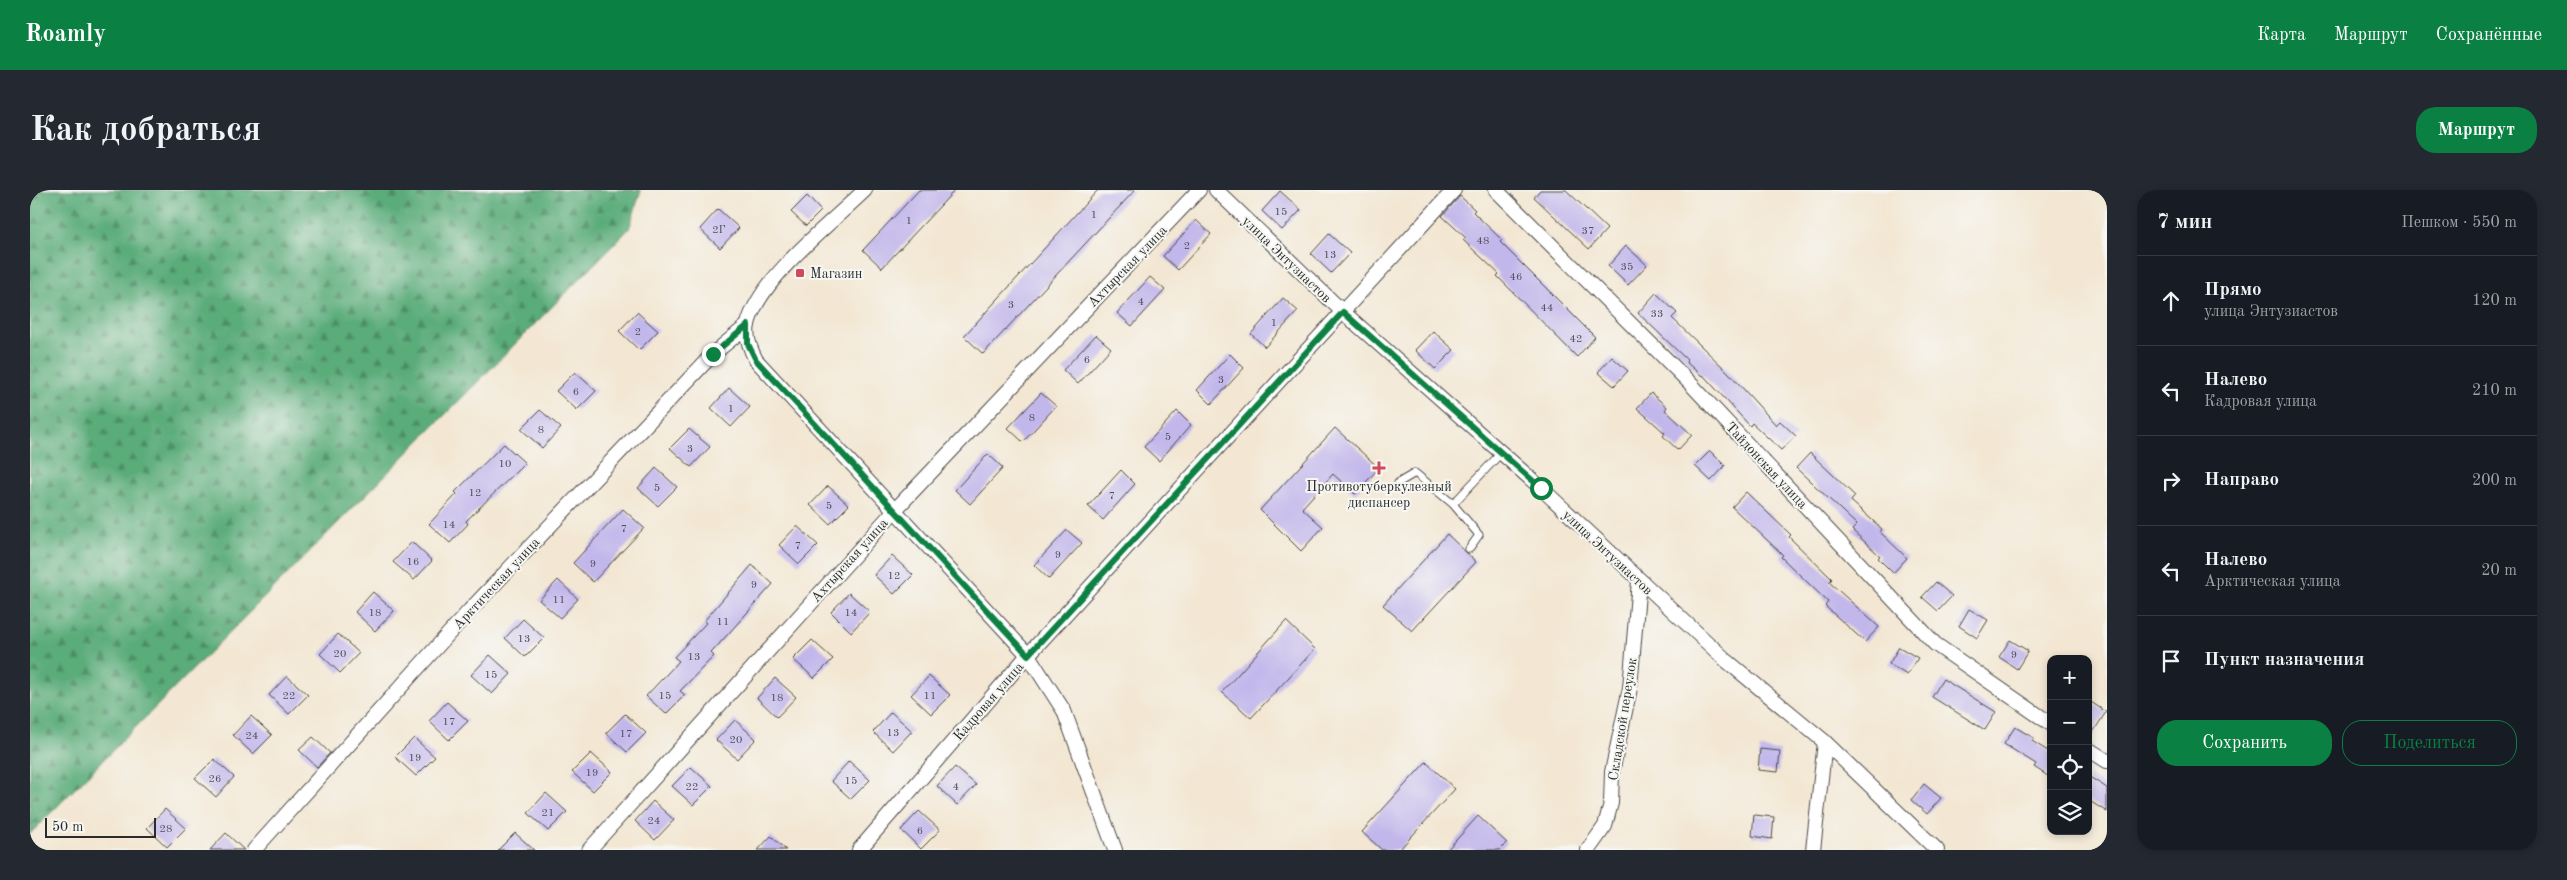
<!DOCTYPE html>
<html lang="ru">
<head>
<meta charset="utf-8">
<style>
  :root { --surface:#171b24; --page:#242831; --text:#f1f3f6; --muted:#9ea1a6; --line:#363941; --accent:#0b8043 }
  body { margin:0; font-family:"Old Standard TT",serif; background:var(--page); color:var(--text) }
  .controls { position:absolute; right:15px; bottom:15px; display:grid; overflow:hidden; border-radius:10px; box-shadow:0 2px 8px #0003 }
  .controls button { width:45px; height:45px; display:grid; place-items:center; padding:0; border:0; border-bottom:1px solid var(--line); background:var(--surface); color:var(--text); font:25px sans-serif }
  .scale { position:absolute; left:15px; bottom:12px; width:111px; box-sizing:border-box; padding-left:5px; border:2px solid #2b2b2b; border-top:0; font-size:14px; line-height:18px; white-space:nowrap; color:#2b2b2b; -webkit-text-stroke:4px #f6f6f2; paint-order:stroke }
  .stop { position:absolute; width:15px; height:15px; margin:-11px; border:4px solid #0b8043; border-radius:50%; background:#fff }
  .stop.end { background:#0b8043; border-color:#fff; box-shadow:0 1px 5px #0008 }
  .list { margin:0; padding:0; list-style:none }
  h2 { display:flex; justify-content:space-between; align-items:center; height:65px; margin:0; padding:0 20px; font-size:21px }
  h2 small { font-size:16px; font-weight:400; color:var(--muted) }
  .list li { display:grid; grid-template-columns:32px 1fr auto; gap:15px; align-items:center; box-sizing:border-box; height:90px; padding:0 20px; border-top:1px solid var(--line) }
  .list b { display:block; font-size:19px; white-space:nowrap }
  .list p { margin:0; font-size:16px; white-space:nowrap; color:var(--muted) }
  .list em { font-size:16px; font-style:normal; color:var(--muted) }
  .actions { display:flex; gap:10px; padding:15px 20px }
  .actions a { flex:1; padding:11px 0; border:1px solid var(--accent); border-radius:20px; text-align:center; font-size:18px; color:var(--accent) }
  .actions .main { background:var(--accent); color:#fff }
  .icon { flex:none; width:28px; height:28px; fill:none; stroke:currentColor; stroke-width:2; stroke-linecap:round; stroke-linejoin:round }
  .map { position:relative; flex:none; width:2077px; height:660px; overflow:hidden; border-radius:20px }
  header { display:flex; align-items:center; gap:30px; box-sizing:border-box; height:70px; padding:0 25px; background:var(--accent); color:#fff }
  header strong { font-size:24px }
  nav { display:flex; gap:28px; margin-inline-start:auto; font-size:18px }
  .intro { display:flex; align-items:center; justify-content:space-between; box-sizing:border-box; height:120px; padding:0 30px }
  h1 { margin:0; font-size:35px }
  .button { padding:12px 22px; border-radius:20px; background:var(--accent); color:#fff; font-size:18px; font-weight:700 }
  main { display:flex; gap:30px; padding:0 30px }
  aside { flex:1; background:var(--surface); border-radius:20px; box-shadow:0 2px 8px #0003 }
  .map>svg:first-child { display:block }
</style>
</head>
<body>
<header>
<strong>Roamly</strong>
<nav><a>Карта</a><a>Маршрут</a><a>Сохранённые</a></nav>
</header>
<div class="intro"><h1>Как добраться</h1><a class="button">Маршрут</a></div>
<main>
<div class="map">
<svg width="2077" height="660" viewBox="0 0 2077 660">
  <defs>
    <pattern id="forest-firs" width="22" height="20" patternUnits="userSpaceOnUse" patternTransform="scale(1.25)"><rect width="22" height="20" fill="#5aac79"/><path d="M5 1l3.5 6h-7zM16 11l3.5 6h-7z" fill="#4b8c63"/></pattern>
  </defs>
  <rect width="100%" height="100%" fill="#f6f6f2"/>
  <filter id="ink" filterUnits="userSpaceOnUse"><feTurbulence type="fractalNoise" baseFrequency=".02" numOctaves="2"/><feDisplacementMap in="SourceGraphic" scale="10" xChannelSelector="R" yChannelSelector="G"/><feConvolveMatrix kernelMatrix="1 2 1 2 8 2 1 2 1" color-interpolation-filters="sRGB"/></filter>
  <filter id="wash" filterUnits="userSpaceOnUse"><feTurbulence type="fractalNoise" baseFrequency=".0096" numOctaves="4" result="noise"/><feDisplacementMap in="SourceGraphic" scale="20" xChannelSelector="R" yChannelSelector="G"/><feGaussianBlur stdDeviation="1.12" result="paint"/><feColorMatrix in="noise" values="0 0 0 0 0 0 0 0 0 0 0 0 0 0 0 0 0 1.4 0 .05"/><feComposite in="paint" operator="in"/></filter>
  <g filter="url(#wash)">
    <rect width="100%" height="100%" fill="#f3e7d3"/>
    <polygon fill="url(#forest-firs)" stroke="#426c52" points="0,0 611,0 599,39 0,644"/>
    <g id="blocks">
      <g fill="#c2b7eb">
        <polygon points="889,0 925,0 852,78 833,60"/>
        <polygon points="1068,0 1105,0 953,164 934,146"/>
        <polygon points="1510,0 1536,0 1577,39 1559,59 1504,7"/>
        <polygon points="1250,1 1271,20 1252,40 1232,21"/>
        <polygon points="777,6 791,21 776,36 761,22"/>
        <polygon points="1430,6 1445,20 1443,22 1472,50 1470,52 1565,147 1547,167 1467,86 1469,84 1433,50 1436,48 1412,26"/>
        <polygon points="688,19 709,38 690,58 670,39"/>
        <polygon points="1166,30 1181,44 1148,80 1133,66"/>
        <polygon points="1299,44 1320,63 1301,83 1281,64"/>
        <polygon points="1596,56 1617,75 1598,95 1578,76"/>
        <polygon points="1120,87 1135,100 1102,136 1087,123"/>
        <polygon points="1626,103 1647,123 1642,128 1699,183 1746,235 1750,231 1766,246 1751,260 1722,233 1720,236 1673,185 1672,186 1656,172 1657,170 1608,123"/>
        <polygon points="1253,108 1268,121 1235,157 1221,144"/>
        <polygon points="607,122 628,141 609,160 589,141"/>
        <polygon points="1403,141 1424,160 1405,179 1385,160"/>
        <polygon points="1066,145 1081,158 1048,194 1033,180"/>
        <polygon points="1200,164 1214,178 1181,214 1167,200"/>
        <polygon points="1582,167 1598,181 1584,196 1568,182"/>
        <polygon points="545,182 566,201 547,220 526,201"/>
        <polygon points="699,198 720,217 701,237 681,218"/>
        <polygon points="1011,203 1026,216 993,252 978,238"/>
        <polygon points="1621,203 1637,217 1635,220 1662,245 1648,260 1633,246 1635,243 1607,218"/>
        <polygon points="510,220 531,238 512,258 491,239"/>
        <polygon points="1147,221 1161,235 1129,271 1114,257"/>
        <polygon points="1305,238 1349,278 1325,304 1303,284 1272,318 1293,337 1271,361 1230,320"/>
        <polygon points="659,239 680,257 661,277 640,258"/>
        <polygon points="474,254 495,273 436,331 438,334 420,353 399,334 427,304 425,302"/>
        <polygon points="1680,261 1695,276 1681,291 1665,276"/>
        <polygon points="1780,263 1825,306 1821,311 1852,339 1850,342 1877,368 1863,383 1848,368 1850,366 1822,340 1827,335 1766,278"/>
        <polygon points="958,264 973,278 940,314 925,300"/>
        <polygon points="626,278 647,297 628,316 608,298"/>
        <polygon points="1091,280 1105,294 1073,330 1058,316"/>
        <polygon points="798,296 819,315 800,334 780,315"/>
        <polygon points="1716,302 1761,345 1759,347 1802,389 1799,392 1849,437 1835,452 1795,416 1798,412 1751,367 1753,365 1702,317"/>
        <polygon points="593,319 614,338 563,392 543,373"/>
        <polygon points="767,336 788,355 769,374 749,355"/>
        <polygon points="1037,340 1052,353 1019,389 1004,375"/>
        <polygon points="1417,344 1446,372 1382,441 1353,415"/>
        <polygon points="382,352 402,371 384,390 363,372"/>
        <polygon points="862,366 883,385 864,404 844,385"/>
        <polygon points="722,375 743,394 681,463 684,466 650,501 655,505 636,524 616,506 649,471 644,467 676,433 674,431"/>
        <polygon points="528,390 548,409 530,428 509,410"/>
        <polygon points="1906,392 1922,406 1908,421 1892,407"/>
        <polygon points="343,402 364,421 345,441 325,422"/>
        <polygon points="819,403 840,422 821,442 801,422"/>
        <polygon points="1939,419 1958,430 1947,448 1929,436"/>
        <polygon points="493,429 514,448 495,467 475,448"/>
        <polygon points="1256,431 1285,459 1221,528 1192,502"/>
        <polygon points="308,444 329,463 310,483 290,464"/>
        <polygon points="782,450 803,469 784,488 763,469"/>
        <polygon points="1980,450 1998,461 1987,479 1969,467"/>
        <polygon points="1869,457 1888,468 1877,485 1859,474"/>
        <polygon points="460,465 481,484 462,504 441,485"/>
        <polygon points="257,486 278,505 259,524 239,505"/>
        <polygon points="899,486 920,505 901,524 881,505"/>
        <polygon points="745,488 766,507 747,527 727,508"/>
        <polygon points="1913,489 1966,522 1955,540 1902,507"/>
        <polygon points="2058,510 2076,522 2058,550"/>
        <polygon points="417,512 438,531 419,550 399,531"/>
        <polygon points="861,522 882,541 863,561 843,542"/>
        <polygon points="595,524 616,543 597,562 576,543"/>
        <polygon points="221,526 242,545 223,564 203,545"/>
        <polygon points="705,530 726,549 707,569 686,550"/>
        <polygon points="1985,537 2004,548 2002,551 2021,563 2021,588 2004,577 2006,574 1974,554"/>
        <polygon points="283,547 300,563 287,577 269,560"/>
        <polygon points="384,548 405,567 386,586 365,567"/>
        <polygon points="1730,559 1750,561 1748,582 1728,580"/>
        <polygon points="561,563 582,582 563,601 542,582"/>
        <polygon points="184,569 204,587 186,607 165,588"/>
        <polygon points="819,571 840,590 821,609 801,591"/>
        <polygon points="1396,572 1425,599 1369,660 1352,660 1332,642"/>
        <polygon points="661,577 682,596 663,615 642,596"/>
        <polygon points="925,577 946,595 927,615 907,596"/>
        <polygon points="2058,586 2077,598 2077,622 2058,610"/>
        <polygon points="1894,594 1911,608 1897,624 1881,610"/>
        <polygon points="516,603 537,622 518,641 498,623"/>
        <polygon points="623,611 644,630 625,650 605,631"/>
        <polygon points="135,619 156,638 137,657 117,638"/>
        <polygon points="889,621 910,640 891,659 871,640"/>
        <polygon points="1724,625 1744,627 1742,649 1722,646"/>
        <polygon points="1448,626 1477,653 1470,660 1417,660"/>
        <polygon points="196,643 214,660 180,660"/>
        <polygon points="485,643 504,660 468,660"/>
        <polygon points="741,646 756,660 728,660"/>
      </g>
    </g>
  </g>
  <g filter="url(#ink)">
    <use href="#blocks" fill-opacity="0" stroke="#494744" stroke-width="1"/>
    <g fill="none" stroke-linecap="round" stroke-linejoin="round">
      <defs>
        <g id="service">
          <polyline points="1368,293 1385,283 1423,314 1471,263"/>
          <polyline points="1423,314 1449,345 1439,359"/>
        </g>
        <g id="minor">
          <path d="M835 0C800 34 730 88 718 134 715 147 720 159 726 170L998 465 1034 521 1085 660"/>
          <polyline points="1186,0 1313,122 1511,298 1697,471 1795,552 1907,660"/>
          <polyline points="1466,0 1658,191 1905,454 2021,534"/>
          <polyline points="2058,559 2077,571"/>
          <polyline points="224,660 440,420 683,164 718,135"/>
          <polyline points="559,660 864,321 1169,0"/>
          <polyline points="829,660 998,465 1424,0"/>
          <polyline points="1558,660 1575,636 1581,613 1582,582 1600,498 1609,391"/>
          <polyline points="1783,660 1795,552"/>
        </g>
      </defs>
      <use href="#service" stroke="#494744" stroke-width="9"/>
      <use href="#minor" stroke="#494744" stroke-width="16"/>
      <use href="#service" stroke="#fff" stroke-width="7"/>
      <use href="#minor" stroke="#fff" stroke-width="14"/>
    </g>
  </g>
  <g fill="none" stroke-linecap="round" stroke-linejoin="round" filter="url(#ink)">
    <polyline stroke="#0b8043" stroke-width="6" points="683,164 718,135 718,154 726,170 998,465 1313,122 1511,298"/>
  </g>
  <g fill="#d1495b" stroke="#f6f6f2" stroke-width="2">
    <rect x="765" y="78" width="10" height="10" rx="2.5"/>
    <path d="M1346.5 270.5h5v5h5v5h-5v5h-5v-5h-5v-5h5z"/>
  </g>
  <g text-anchor="middle" stroke-width="4" stroke-linejoin="round" paint-order="stroke">
    <g font-size="11" fill="#514e5b">
      <text x="1251" y="25">15</text>
      <text x="1064" y="28">1</text>
      <text x="879" y="34">1</text>
      <text x="689" y="43">2Г</text>
      <text x="1558" y="44">37</text>
      <text x="1453" y="54">48</text>
      <text x="1157" y="59">2</text>
      <text x="1300" y="68">13</text>
      <text x="1597" y="80">35</text>
      <text x="1486" y="90">46</text>
      <text x="1111" y="115">4</text>
      <text x="981" y="118">3</text>
      <text x="1517" y="121">44</text>
      <text x="1627" y="127">33</text>
      <text x="1244" y="136">1</text>
      <text x="608" y="145">2</text>
      <text x="1546" y="152">42</text>
      <text x="1057" y="173">6</text>
      <text x="1191" y="193">3</text>
      <text x="546" y="205">6</text>
      <text x="701" y="222">1</text>
      <text x="1002" y="231">8</text>
      <text x="511" y="243">8</text>
      <text x="1138" y="250">5</text>
      <text x="660" y="262">3</text>
      <text x="475" y="277">10</text>
      <text x="627" y="301">5</text>
      <text x="445" y="306">12</text>
      <text x="1082" y="309">7</text>
      <text x="799" y="319">5</text>
      <text x="419" y="338">14</text>
      <text x="594" y="342">7</text>
      <text x="768" y="359">7</text>
      <text x="1028" y="368">9</text>
      <text x="383" y="375">16</text>
      <text x="563" y="377">9</text>
      <text x="864" y="389">12</text>
      <text x="724" y="398">9</text>
      <text x="529" y="413">11</text>
      <text x="345" y="426">18</text>
      <text x="821" y="426">14</text>
      <text x="693" y="435">11</text>
      <text x="494" y="452">13</text>
      <text x="310" y="467">20</text>
      <text x="1984" y="468">9</text>
      <text x="664" y="470">13</text>
      <text x="461" y="488">15</text>
      <text x="259" y="509">22</text>
      <text x="635" y="509">15</text>
      <text x="900" y="509">11</text>
      <text x="747" y="511">18</text>
      <text x="419" y="535">17</text>
      <text x="863" y="546">13</text>
      <text x="596" y="547">17</text>
      <text x="222" y="549">24</text>
      <text x="706" y="553">20</text>
      <text x="385" y="571">19</text>
      <text x="562" y="586">19</text>
      <text x="185" y="592">26</text>
      <text x="821" y="594">15</text>
      <text x="662" y="600">22</text>
      <text x="926" y="600">4</text>
      <text x="518" y="626">21</text>
      <text x="624" y="634">24</text>
      <text x="136" y="642">28</text>
      <text x="890" y="644">6</text>
    </g>
    <g font-size="14" fill="#2b2b2b" stroke="#f6f6f2">
      <text transform="translate(1257 69) rotate(44)" y="5">улица Энтузиастов</text>
      <text transform="translate(1097 76) rotate(-46)" y="5">Ахтырская улица</text>
      <text transform="translate(1737 275) rotate(47)" y="5">Тайдонская улица</text>
      <text transform="translate(1578 362) rotate(43)" y="5">улица Энтузиастов</text>
      <text transform="translate(819 370) rotate(-48)" y="5">Ахтырская улица</text>
      <text transform="translate(466 393) rotate(-47)" y="5">Арктическая улица</text>
      <text transform="translate(958 511) rotate(-49)" y="5">Кадровая улица</text>
      <text transform="translate(1592 529) rotate(-81)" y="5">Складской переулок</text>
    </g>
    <g font-size="14" fill="#2b2b2b" stroke="#f6f6f2" text-anchor="start">
      <text x="780" y="88">Магазин</text>
      <text x="1349" y="301" text-anchor="middle">Противотуберкулезный<tspan x="1349" dy="16">диспансер</tspan></text>
    </g>
  </g>
</svg>
<div class="controls">
<button>+</button>
<button>−</button>
<button><svg class="icon" aria-label="locate" viewBox="0 0 24 24"><circle cx="12" cy="12" r="6"/><path d="M12 2v4M12 18v4M2 12h4M18 12h4"/></svg></button>
<button><svg class="icon" aria-label="layers" viewBox="0 0 24 24"><path d="M12 4l9 5-9 5-9-5zM3 14l9 5 9-5"/></svg></button>
</div>
<div class="scale">50 m</div>
<div class="stop" style="left:1511px;top:298px"></div>
<div class="stop end" style="left:683px;top:164px"></div>
</div>
<aside>
<h2>7 мин<small>Пешком · 550 m</small></h2>
<ul class="list">
<li><svg class="icon" aria-label="ahead" viewBox="0 0 24 24"><path d="M12 20V5M6 11l6-6 6 6"/></svg><div><b>Прямо</b><p>улица Энтузиастов</p></div><em>120 m</em></li>
<li><svg class="icon" aria-label="left" viewBox="0 0 24 24"><path d="M17 20v-9H6M10 6l-5 5 5 5"/></svg><div><b>Налево</b><p>Кадровая улица</p></div><em>210 m</em></li>
<li><svg class="icon" aria-label="right" viewBox="0 0 24 24"><path d="M7 20v-9h11M14 6l5 5-5 5"/></svg><div><b>Направо</b></div><em>200 m</em></li>
<li><svg class="icon" aria-label="left" viewBox="0 0 24 24"><path d="M17 20v-9H6M10 6l-5 5 5 5"/></svg><div><b>Налево</b><p>Арктическая улица</p></div><em>20 m</em></li>
<li><svg class="icon" aria-label="arrive" viewBox="0 0 24 24"><path d="M6 21V4h12l-3 4 3 4H6"/></svg><div><b>Пункт назначения</b></div></li>
</ul>
<div class="actions"><a class="main">Сохранить</a><a>Поделиться</a></div>
</aside>
</main>
</body>
</html>
